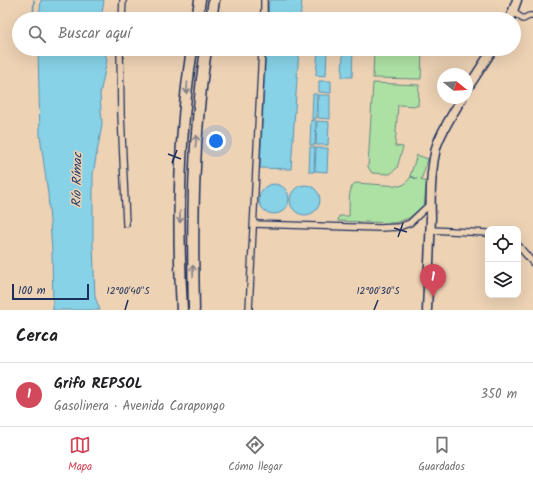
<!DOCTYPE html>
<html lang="es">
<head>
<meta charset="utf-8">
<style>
  :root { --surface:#fff; --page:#f2f2f2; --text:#202124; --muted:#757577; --line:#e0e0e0; --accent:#d1495b }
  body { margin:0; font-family:Kalam,sans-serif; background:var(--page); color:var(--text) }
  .controls { position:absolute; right:12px; bottom:12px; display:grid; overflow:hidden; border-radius:8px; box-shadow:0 4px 16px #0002 }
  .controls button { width:36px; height:36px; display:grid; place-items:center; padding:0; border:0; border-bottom:1px solid var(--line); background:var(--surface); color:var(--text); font:20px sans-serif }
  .compass { position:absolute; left:437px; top:68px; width:36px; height:36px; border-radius:50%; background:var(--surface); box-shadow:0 4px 16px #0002; rotate:108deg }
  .scale { position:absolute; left:12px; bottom:10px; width:77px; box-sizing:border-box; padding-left:4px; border:2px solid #1b2f5e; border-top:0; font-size:11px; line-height:14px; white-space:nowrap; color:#1b2f5e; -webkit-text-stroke:3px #edd2b4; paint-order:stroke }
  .you { position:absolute; left:216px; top:141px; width:14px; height:14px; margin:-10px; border:3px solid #fff; border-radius:50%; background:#1a73e8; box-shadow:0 0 0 6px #1a73e833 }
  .badge { display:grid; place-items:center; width:26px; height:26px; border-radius:50%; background:var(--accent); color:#fff; font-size:13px; font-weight:700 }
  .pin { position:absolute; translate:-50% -33px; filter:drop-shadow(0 1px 2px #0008) }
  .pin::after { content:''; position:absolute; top:21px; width:14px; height:12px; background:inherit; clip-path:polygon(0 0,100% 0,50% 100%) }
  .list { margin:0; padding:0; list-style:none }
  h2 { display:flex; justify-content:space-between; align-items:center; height:52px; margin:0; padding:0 16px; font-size:17px }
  h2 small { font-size:13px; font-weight:400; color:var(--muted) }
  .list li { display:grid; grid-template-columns:26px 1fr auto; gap:12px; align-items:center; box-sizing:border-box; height:64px; padding:0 16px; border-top:1px solid var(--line) }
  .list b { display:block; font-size:15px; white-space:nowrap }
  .list p { margin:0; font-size:13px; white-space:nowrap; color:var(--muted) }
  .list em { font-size:13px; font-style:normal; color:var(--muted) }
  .icon { flex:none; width:22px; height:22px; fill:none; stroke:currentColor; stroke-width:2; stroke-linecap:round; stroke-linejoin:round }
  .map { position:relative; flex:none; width:533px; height:310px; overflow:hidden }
  .search { position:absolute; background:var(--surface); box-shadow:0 4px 16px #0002; left:12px; right:12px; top:12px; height:44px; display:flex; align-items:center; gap:10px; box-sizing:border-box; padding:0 14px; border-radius:22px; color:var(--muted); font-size:15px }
  .sheet { height:116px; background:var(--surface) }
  nav { display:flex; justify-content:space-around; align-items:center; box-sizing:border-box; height:56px; border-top:1px solid var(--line); background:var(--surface); font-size:11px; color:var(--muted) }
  nav a { display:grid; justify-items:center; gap:2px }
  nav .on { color:var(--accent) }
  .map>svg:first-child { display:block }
</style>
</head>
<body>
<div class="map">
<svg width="533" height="310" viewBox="0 0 533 310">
  <rect width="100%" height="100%" fill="#edd2b4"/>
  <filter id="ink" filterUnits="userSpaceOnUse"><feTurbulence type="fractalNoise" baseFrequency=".025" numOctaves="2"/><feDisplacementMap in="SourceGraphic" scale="8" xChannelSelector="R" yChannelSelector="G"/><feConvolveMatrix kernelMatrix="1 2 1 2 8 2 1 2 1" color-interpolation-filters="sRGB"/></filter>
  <g filter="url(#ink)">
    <g fill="#ade1a3" stroke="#648880">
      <polygon points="374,49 422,49 421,79 373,78"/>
      <polygon points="373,83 419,85 418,106 398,105 395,146 403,147 397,168 390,174 372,173 368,167"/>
      <path d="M417 155 428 159 421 180 427 182 424 205 409 218 394 223 338 221 339 216H349C350 206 347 189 355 183L400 186 405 184 411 177 417 179 410 176Z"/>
    </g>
    <g fill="#87d2e7" stroke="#5c91b0">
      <polygon points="41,0 104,0 101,19 39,19"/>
      <polygon points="269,0 302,0 300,19 268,19"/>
      <polygon points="38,49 104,49 107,60 100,94 102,125 93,174 93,244 95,297 100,310 53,310 52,250 48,194 40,135"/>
      <polygon points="266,49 299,49 291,169 260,168"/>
      <polygon points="318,49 327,49 326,76 316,75"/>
      <polygon points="343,49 353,49 352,77 342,77"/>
      <polygon points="319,81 331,81 331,93 319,92"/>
      <polygon points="313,94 317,94 316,119 312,119"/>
      <polygon points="318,95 330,95 330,119 318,118"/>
      <polygon points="311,120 316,121 315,145 310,145"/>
      <polygon points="317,121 329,122 328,145 316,145"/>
      <polygon points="310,147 315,147 314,172 309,172"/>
      <polygon points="316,148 328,148 327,172 315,171"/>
      <circle cx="274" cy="199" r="15"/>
      <circle cx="305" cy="200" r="15"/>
    </g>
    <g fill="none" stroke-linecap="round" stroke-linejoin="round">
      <polyline stroke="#5c91b0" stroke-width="1.5" points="33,19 34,0"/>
      <defs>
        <g id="street">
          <polyline points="513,12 523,19 529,16 533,16"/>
          <polyline points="122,19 123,0"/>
          <polyline points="264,19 264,0"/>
          <polyline points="120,49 121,114 126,224"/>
          <polyline points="254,224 380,228 399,227 410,223 430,204"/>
          <polyline points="431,230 488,233"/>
          <polyline points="518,245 533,263"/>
          <polyline points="249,310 262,49"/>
        </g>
        <g id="secondary">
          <polyline points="510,19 517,0"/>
          <polyline points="467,89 493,49"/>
          <path d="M427 310 431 217C430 195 431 170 436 148 441 131 453 114 462 98"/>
        </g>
        <g id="highway">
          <polyline points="197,19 200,0"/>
          <polyline points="211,19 214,0"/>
          <path d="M182 310C177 223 179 135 192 49"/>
          <path d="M194 310C192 223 193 136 206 49"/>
        </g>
      </defs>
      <use href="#street" stroke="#1b2f5e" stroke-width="8"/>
      <use href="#secondary" stroke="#1b2f5e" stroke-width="11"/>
      <use href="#highway" stroke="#1b2f5e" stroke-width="13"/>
      <use href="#street" stroke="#edd2b4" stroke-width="5.5"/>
      <use href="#secondary" stroke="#edd2b4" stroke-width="8"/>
      <use href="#highway" stroke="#edd2b4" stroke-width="10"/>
    </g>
    <defs><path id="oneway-shaft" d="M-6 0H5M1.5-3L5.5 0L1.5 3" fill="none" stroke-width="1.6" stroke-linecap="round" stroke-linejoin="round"/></defs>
    <g stroke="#848089">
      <use href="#oneway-shaft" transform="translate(187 88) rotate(95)"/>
      <use href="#oneway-shaft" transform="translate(196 141) rotate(-85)"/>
      <use href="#oneway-shaft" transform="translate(180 217) rotate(90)"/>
      <use href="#oneway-shaft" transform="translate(193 271) rotate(-92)"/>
    </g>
  </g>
  <path fill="none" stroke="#1b2f5e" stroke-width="1.5" d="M168 154 181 159M172 163 177 150M394 228 407 232M398 237 403 223M125 310 128 300M374 310 378 300"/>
  <g text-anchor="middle" stroke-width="3" stroke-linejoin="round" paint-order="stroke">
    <g font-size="13" font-style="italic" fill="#263f6c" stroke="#edd2b4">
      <text transform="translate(76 180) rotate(-89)" y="5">Río Rímac</text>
    </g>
  </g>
  <g font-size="10" text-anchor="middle" fill="#1b2f5e" stroke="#edd2b4" stroke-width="3" stroke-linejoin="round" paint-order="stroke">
    <text x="128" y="294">12°00'40"S</text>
    <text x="378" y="294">12°00'30"S</text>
  </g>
</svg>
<div class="controls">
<button><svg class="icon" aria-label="locate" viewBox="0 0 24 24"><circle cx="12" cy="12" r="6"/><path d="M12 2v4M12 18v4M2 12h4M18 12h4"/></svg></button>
<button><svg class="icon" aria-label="layers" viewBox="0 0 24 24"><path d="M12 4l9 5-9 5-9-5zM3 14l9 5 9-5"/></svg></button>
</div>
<svg class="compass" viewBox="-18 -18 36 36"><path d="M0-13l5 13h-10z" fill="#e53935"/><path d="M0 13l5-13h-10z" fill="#757577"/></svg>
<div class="scale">100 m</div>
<div class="you"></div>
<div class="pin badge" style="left:433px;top:297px">1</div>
<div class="search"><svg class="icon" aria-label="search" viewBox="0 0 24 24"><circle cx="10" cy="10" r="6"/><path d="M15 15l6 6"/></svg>Buscar aquí</div>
</div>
<section class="sheet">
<h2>Cerca<small></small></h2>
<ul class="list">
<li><span class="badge">1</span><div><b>Grifo REPSOL</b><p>Gasolinera · Avenida Carapongo</p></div><em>350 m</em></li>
</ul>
</section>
<nav>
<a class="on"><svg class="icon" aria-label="map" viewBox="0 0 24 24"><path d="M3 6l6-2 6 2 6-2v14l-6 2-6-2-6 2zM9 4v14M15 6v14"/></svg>Mapa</a>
<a><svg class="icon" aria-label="directions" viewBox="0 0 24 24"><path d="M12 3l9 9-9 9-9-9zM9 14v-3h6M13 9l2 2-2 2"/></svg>Cómo llegar</a>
<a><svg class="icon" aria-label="saved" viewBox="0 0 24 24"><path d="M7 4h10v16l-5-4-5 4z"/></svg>Guardados</a>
</nav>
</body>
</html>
